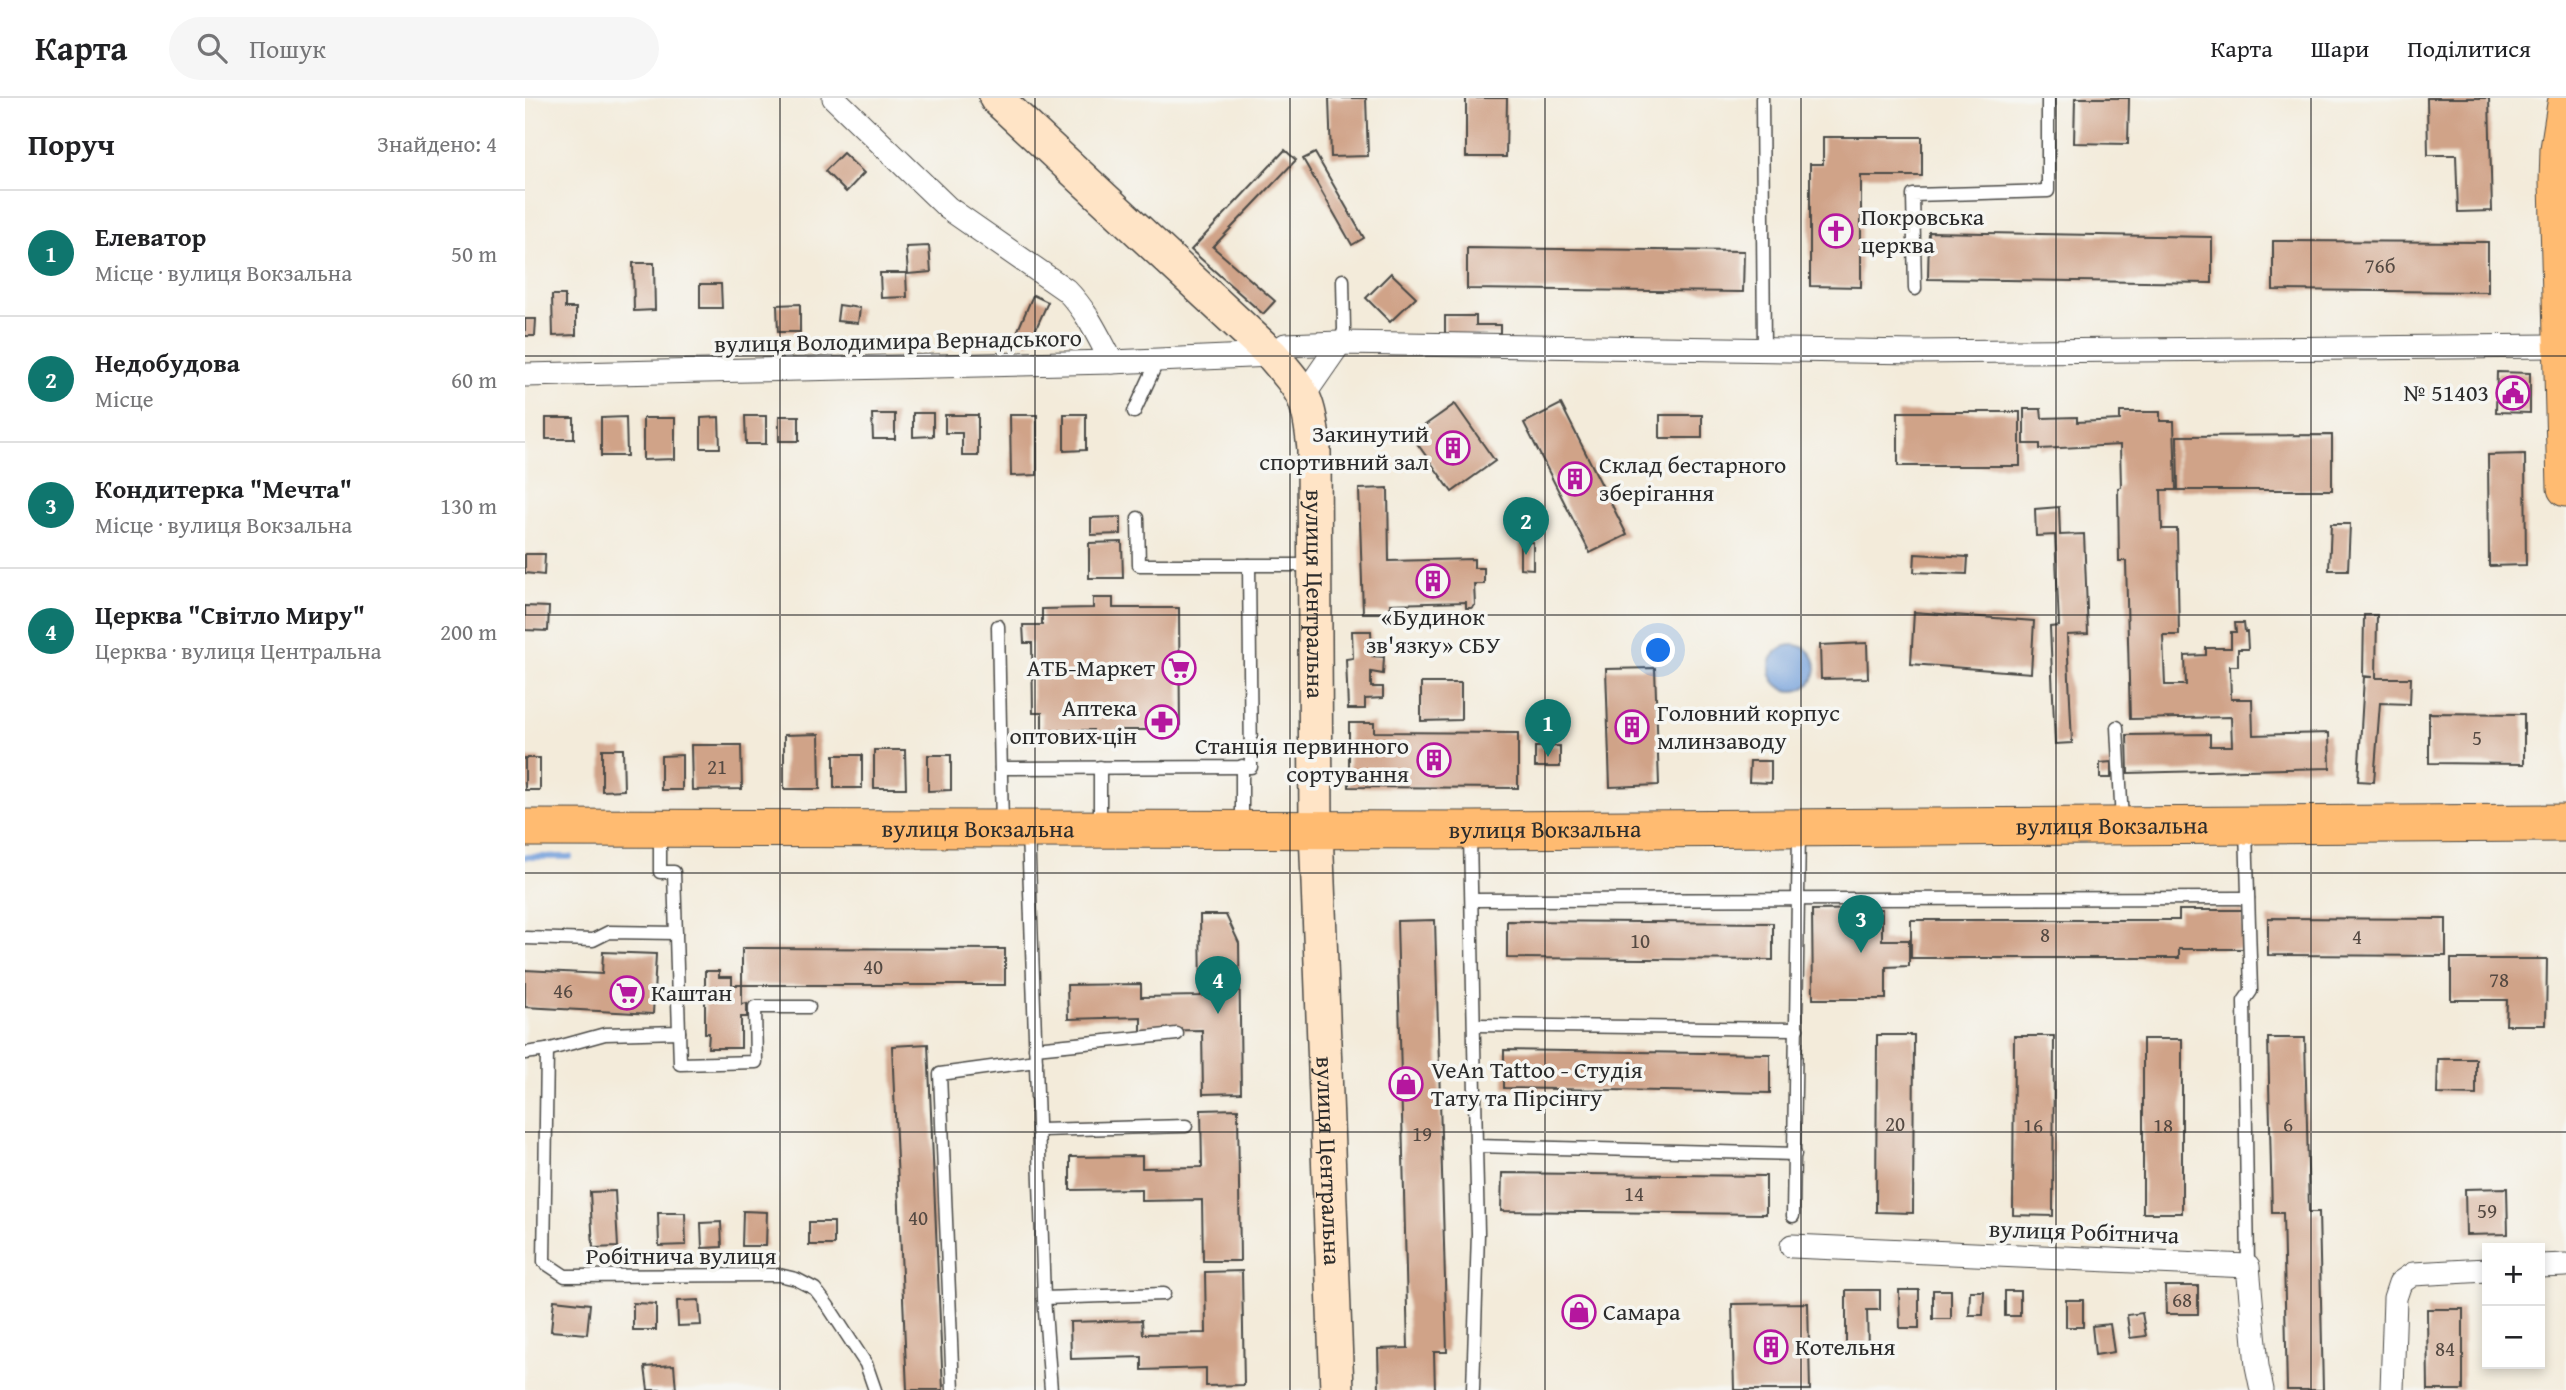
<!DOCTYPE html>
<html lang="uk">
<head>
<meta charset="utf-8">
<style>
  :root { --surface:#fff; --page:#f6f6f6; --text:#202124; --muted:#757577; --line:#e0e0e0; --accent:#0f766e }
  body { margin:0; font-family:"Gentium Book Plus",serif; background:var(--page); color:var(--text) }
  .controls { position:absolute; right:21px; bottom:21px; display:grid; overflow:hidden; border-radius:0px; box-shadow:0 4px 10px #0003 }
  .controls button { width:63px; height:63px; display:grid; place-items:center; padding:0; border:0; border-bottom:2px solid var(--line); background:var(--surface); color:var(--text); font:35px sans-serif }
  .you { position:absolute; left:1134px; top:553px; width:24px; height:24px; margin:-18px; border:5px solid #fff; border-radius:50%; background:#1a73e8; box-shadow:0 0 0 10px #1a73e833 }
  .badge { display:grid; place-items:center; width:46px; height:46px; border-radius:50%; background:var(--accent); color:#fff; font-size:23px; font-weight:700 }
  .pin { position:absolute; translate:-50% -58px; filter:drop-shadow(0 2px 4px #0008) }
  .pin::after { content:''; position:absolute; top:37px; width:24px; height:21px; background:inherit; clip-path:polygon(0 0,100% 0,50% 100%) }
  .list { margin:0; padding:0; list-style:none }
  h2 { display:flex; justify-content:space-between; align-items:center; height:91px; margin:0; padding:0 28px; font-size:30px }
  h2 small { font-size:23px; font-weight:400; color:var(--muted) }
  .list li { display:grid; grid-template-columns:46px 1fr auto; gap:21px; align-items:center; box-sizing:border-box; height:126px; padding:0 28px; border-top:2px solid var(--line) }
  .list b { display:block; font-size:26px; white-space:nowrap }
  .list p { margin:0; font-size:23px; white-space:nowrap; color:var(--muted) }
  .list em { font-size:23px; font-style:normal; color:var(--muted) }
  .icon { flex:none; width:38px; height:38px; fill:none; stroke:currentColor; stroke-width:2; stroke-linecap:round; stroke-linejoin:round }
  .map { position:relative; flex:none; width:2041px; height:1292px; overflow:hidden }
  header { display:flex; align-items:center; gap:42px; box-sizing:border-box; height:98px; padding:0 35px; background:var(--surface); border-bottom:2px solid var(--line) }
  header strong { font-size:33px }
  nav { display:flex; gap:38px; margin-inline-start:auto; font-size:24px }
  .search { width:490px; height:63px; background:var(--page); display:flex; align-items:center; gap:18px; box-sizing:border-box; padding:0 24px; border-radius:38px; color:var(--muted); font-size:26px }
  main { display:flex }
  aside { flex:1; background:var(--surface) }
  .map>svg:first-child { display:block }
</style>
</head>
<body>
<header>
<strong>Карта</strong>
<div class="search"><svg class="icon" aria-label="search" viewBox="0 0 24 24"><circle cx="10" cy="10" r="6"/><path d="M15 15l6 6"/></svg>Пошук</div>
<nav><a>Карта</a><a>Шари</a><a>Поділитися</a></nav>
</header>
<main>
<aside>
<h2>Поруч<small>Знайдено: 4</small></h2>
<ul class="list">
<li><span class="badge">1</span><div><b>Елеватор</b><p>Місце · вулиця Вокзальна</p></div><em>50 m</em></li>
<li><span class="badge">2</span><div><b>Недобудова</b><p>Місце</p></div><em>60 m</em></li>
<li><span class="badge">3</span><div><b>Кондитерка &quot;Мечта&quot;</b><p>Місце · вулиця Вокзальна</p></div><em>130 m</em></li>
<li><span class="badge">4</span><div><b>Церква &quot;Світло Миру&quot;</b><p>Церква · вулиця Центральна</p></div><em>200 m</em></li>
</ul>
</aside>
<div class="map">
<svg width="2041" height="1292" viewBox="0 0 2041 1292">
  <rect width="100%" height="100%" fill="#f6f6f2"/>
  <filter id="ink" filterUnits="userSpaceOnUse"><feTurbulence type="fractalNoise" baseFrequency=".0143" numOctaves="2"/><feDisplacementMap in="SourceGraphic" scale="14" xChannelSelector="R" yChannelSelector="G"/><feConvolveMatrix kernelMatrix="1 2 1 2 8 2 1 2 1" color-interpolation-filters="sRGB"/></filter>
  <filter id="wash" filterUnits="userSpaceOnUse"><feTurbulence type="fractalNoise" baseFrequency=".00686" numOctaves="4" result="noise"/><feDisplacementMap in="SourceGraphic" scale="28" xChannelSelector="R" yChannelSelector="G"/><feGaussianBlur stdDeviation="1.57" result="paint"/><feColorMatrix in="noise" values="0 0 0 0 0 0 0 0 0 0 0 0 0 0 0 0 0 1.4 0 .05"/><feComposite in="paint" operator="in"/></filter>
  <g filter="url(#wash)">
    <rect width="100%" height="100%" fill="#f3ebda"/>
    <circle fill="#729fda" stroke="#4e6582" stroke-width="2" cx="1268" cy="570" r="23"/>
    <g fill="none" stroke-linecap="round" stroke-linejoin="round">
      <polyline stroke="#729fda" stroke-width="6" points="0,759 45,759"/>
    </g>
    <g id="blocks">
      <g fill="#d0a388">
        <polygon points="804,0 841,0 843,58 806,59"/>
        <polygon points="941,0 982,0 981,59 941,59"/>
        <polygon points="1550,0 1604,0 1603,46 1549,45"/>
        <polygon points="1902,0 1964,0 1967,113 1933,114 1931,57 1903,57"/>
        <polygon points="1298,39 1397,39 1397,78 1336,78 1336,189 1285,188 1285,66 1298,66"/>
        <polygon points="760,52 771,62 688,149 750,203 738,216 666,152"/>
        <polygon points="318,55 339,75 321,94 300,73"/>
        <polygon points="790,55 839,140 827,147 778,61"/>
        <polygon points="1404,134 1687,139 1687,185 1403,181"/>
        <polygon points="1748,143 1963,144 1963,194 1748,192"/>
        <polygon points="404,148 406,174 383,176 381,149"/>
        <polygon points="942,150 1219,153 1218,194 942,191"/>
        <polygon points="108,165 129,165 130,212 109,213"/>
        <polygon points="355,175 381,175 382,199 356,200"/>
        <polygon points="866,175 891,199 865,224 841,200"/>
        <polygon points="175,186 196,186 197,210 175,210"/>
        <polygon points="27,197 40,197 40,210 51,210 51,237 28,238"/>
        <polygon points="508,197 523,204 504,246 490,239"/>
        <polygon points="275,206 275,234 253,234 252,207"/>
        <polygon points="314,207 335,210 333,225 312,223"/>
        <polygon points="920,218 951,218 951,227 975,227 975,237 920,237"/>
        <polygon points="0,221 11,221 10,238 0,238"/>
        <polygon points="1972,274 2005,275 2005,315 1971,314"/>
        <polygon points="930,306 970,363 927,394 886,337"/>
        <polygon points="1036,306 1102,437 1065,455 999,325"/>
        <polygon points="1499,311 1516,311 1517,320 1552,319 1552,324 1595,322 1595,314 1635,314 1635,323 1649,323 1651,392 1636,392 1637,431 1652,431 1654,537 1638,537 1640,587 1661,587 1660,558 1681,557 1681,550 1706,550 1706,534 1711,534 1710,525 1719,525 1720,534 1722,534 1723,551 1713,551 1713,568 1705,568 1706,601 1727,601 1728,637 1804,635 1805,670 1603,675 1602,637 1685,636 1685,648 1707,648 1706,619 1605,621 1601,463 1594,463 1593,390 1596,389 1595,347 1515,351 1515,346 1499,346"/>
        <rect x="1373" y="314" width="122" height="54"/>
        <polygon points="388,315 408,315 408,338 388,339"/>
        <polygon points="347,316 370,316 370,341 348,341"/>
        <polygon points="539,316 561,316 561,352 539,353"/>
        <polygon points="420,317 453,317 453,358 437,358 437,335 420,335"/>
        <polygon points="485,317 512,317 512,377 486,378"/>
        <rect x="1135" y="317" width="42" height="23"/>
        <polygon points="220,318 241,318 241,346 221,346"/>
        <rect x="254" y="318" width="20" height="25"/>
        <polygon points="101,319 102,358 76,358 76,320"/>
        <polygon points="194,319 195,350 176,350 176,320"/>
        <rect x="21" y="320" width="28" height="21"/>
        <polygon points="118,320 150,320 150,361 118,362"/>
        <polygon points="1807,337 1807,392 1653,392 1652,338"/>
        <polygon points="2000,356 2001,467 1964,468 1963,357"/>
        <polygon points="863,390 864,463 949,461 949,470 959,470 959,486 949,486 950,507 946,510 941,510 941,504 865,506 866,515 838,515 834,391"/>
        <polygon points="1534,409 1535,437 1559,436 1563,536 1542,537 1547,645 1530,646 1525,529 1534,528 1530,437 1511,438 1510,411"/>
        <polygon points="596,419 596,436 566,437 566,420"/>
        <polygon points="1806,426 1825,426 1823,472 1804,472"/>
        <polygon points="597,444 598,480 564,480 564,445"/>
        <polygon points="1008,444 1008,471 995,470 995,445"/>
        <polygon points="0,456 20,456 19,477 0,475"/>
        <polygon points="1390,456 1443,459 1442,476 1389,474"/>
        <polygon points="568,500 588,500 588,510 654,510 655,632 588,632 588,640 568,640 568,632 517,633 517,615 508,615 507,545 499,545 498,527 517,527 517,511 568,510"/>
        <polygon points="0,508 24,509 23,533 0,532"/>
        <polygon points="1389,514 1509,523 1506,575 1386,566"/>
        <polygon points="1839,517 1852,517 1851,580 1886,580 1885,606 1855,605 1849,684 1833,683 1839,579 1847,579 1838,578"/>
        <polygon points="827,533 846,533 847,558 859,559 858,576 846,574 846,589 858,589 858,600 840,601 840,611 823,611 821,561 828,560"/>
        <polygon points="1342,545 1343,580 1296,581 1295,547"/>
        <polygon points="1130,570 1134,687 1085,689 1081,571"/>
        <polygon points="896,585 936,585 936,622 896,623"/>
        <polygon points="1904,615 1999,616 1999,666 1904,665"/>
        <polygon points="824,625 849,625 849,634 993,635 993,690 824,689"/>
        <polygon points="294,636 295,691 259,691 259,637"/>
        <polygon points="166,647 216,647 217,691 167,692"/>
        <polygon points="1035,648 1035,669 1010,669 1010,649"/>
        <polygon points="77,651 98,651 99,692 77,693"/>
        <polygon points="349,652 380,652 381,690 349,690"/>
        <polygon points="157,657 157,692 136,692 136,658"/>
        <rect x="309" y="657" width="28" height="33"/>
        <polygon points="403,657 426,657 426,692 403,693"/>
        <rect x="0" y="660" width="15" height="32"/>
        <polygon points="1225,663 1246,663 1246,685 1224,684"/>
        <polygon points="1586,664 1586,680 1575,680 1575,665"/>
        <polygon points="1357,811 1357,842 1384,842 1384,868 1361,869 1361,901 1288,901 1287,812"/>
        <polygon points="1654,812 1718,812 1718,851 1654,851 1654,860 1386,860 1386,822 1654,822"/>
        <polygon points="675,817 701,817 714,845 716,995 678,996 677,932 616,933 616,919 543,921 542,887 616,886 616,899 676,898"/>
        <polygon points="1743,820 1921,821 1921,858 1743,857"/>
        <polygon points="910,822 922,1254 909,1254 910,1292 854,1292 853,1251 883,1250 872,823"/>
        <polygon points="982,823 1248,825 1248,862 982,860"/>
        <polygon points="217,850 480,851 480,887 217,887"/>
        <polygon points="78,854 131,856 128,916 0,909 0,872 77,876"/>
        <polygon points="1926,861 2022,861 2021,927 1981,927 1982,902 1926,902"/>
        <polygon points="180,873 194,873 194,879 207,879 207,887 217,887 217,906 222,905 222,919 216,919 216,950 183,950 184,935 180,935"/>
        <polygon points="1352,937 1389,937 1388,1115 1351,1114"/>
        <polygon points="1489,938 1529,938 1528,1118 1488,1117"/>
        <polygon points="1743,940 1780,940 1784,1114 1794,1114 1798,1292 1762,1292 1758,1115 1747,1115"/>
        <rect x="1618" y="941" width="39" height="174"/>
        <polygon points="403,946 418,1292 382,1292 367,948"/>
        <polygon points="979,952 1245,956 1245,995 979,990"/>
        <polygon points="1913,961 1951,961 1951,997 1912,996"/>
        <polygon points="713,1011 715,1163 678,1163 677,1102 616,1103 616,1091 545,1092 545,1059 617,1058 617,1070 677,1069 676,1012"/>
        <polygon points="977,1075 1241,1078 1241,1116 976,1113"/>
        <polygon points="1982,1090 1983,1136 1941,1137 1940,1091"/>
        <polygon points="90,1093 93,1149 68,1150 65,1094"/>
        <polygon points="218,1113 242,1114 241,1148 217,1148"/>
        <polygon points="133,1115 160,1115 161,1147 134,1148"/>
        <polygon points="196,1124 197,1149 177,1150 176,1125"/>
        <rect x="284" y="1124" width="25" height="23"/>
        <polygon points="717,1173 719,1287 681,1288 681,1270 617,1272 617,1259 546,1261 545,1224 617,1222 618,1236 681,1235 680,1174"/>
        <polygon points="1640,1188 1673,1188 1673,1216 1641,1216"/>
        <polygon points="1321,1192 1355,1192 1355,1212 1342,1212 1343,1250 1321,1250"/>
        <polygon points="1374,1192 1394,1192 1394,1230 1375,1230"/>
        <rect x="1408" y="1192" width="18" height="29"/>
        <polygon points="1445,1193 1459,1193 1458,1217 1444,1217"/>
        <rect x="1480" y="1193" width="15" height="25"/>
        <polygon points="29,1202 65,1206 62,1236 26,1233"/>
        <polygon points="174,1202 176,1227 153,1228 152,1203"/>
        <rect x="1541" y="1202" width="17" height="27"/>
        <polygon points="108,1205 131,1206 131,1232 108,1232"/>
        <polygon points="1283,1205 1285,1292 1209,1292 1207,1206"/>
        <polygon points="1902,1211 1938,1211 1938,1292 1903,1292"/>
        <polygon points="1617,1215 1621,1238 1605,1240 1602,1217"/>
        <polygon points="1585,1226 1589,1254 1570,1257 1567,1228"/>
        <polygon points="149,1267 151,1292 123,1292 120,1269"/>
      </g>
    </g>
  </g>
  <g filter="url(#ink)">
    <use href="#blocks" fill-opacity="0" stroke="#494845" stroke-width="2"/>
    <g fill="none" stroke-linecap="round" stroke-linejoin="round">
      <defs>
        <g id="lane">
          <polyline points="1237,0 1239,253"/>
          <polyline points="1390,191 1388,97 1523,93 1523,0"/>
          <polyline points="815,245 819,232 818,182"/>
          <polyline points="609,314 633,262"/>
          <polyline points="613,420 614,467 789,467"/>
          <polyline points="473,528 477,730"/>
          <polyline points="1592,629 1597,724"/>
          <polyline points="717,668 717,728"/>
          <polyline points="575,669 575,728"/>
          <polyline points="476,670 726,669 724,467"/>
          <polyline points="1721,731 1726,893 1719,903 1723,1168"/>
          <polyline points="503,734 519,1200 526,1292"/>
          <polyline points="945,737 951,1048 1270,1056"/>
          <polyline points="948,802 1723,800"/>
          <polyline points="0,840 68,842 84,834 151,835"/>
          <polyline points="951,927 1272,931"/>
          <polyline points="154,934 155,966 231,964 230,909 284,909"/>
          <polyline points="510,950 652,936"/>
          <polyline points="22,952 80,936 154,934 149,774 135,774 135,733"/>
          <polyline points="0,955 22,952 19,1164 40,1178 254,1177 271,1181 290,1191 303,1208 341,1266 350,1292"/>
          <polyline points="515,1032 661,1028"/>
          <polyline points="1268,1118 1274,734"/>
          <polyline points="519,1200 639,1196"/>
          <polyline points="428,1292 415,976 511,963"/>
          <polyline points="948,1292 953,1135 951,1048"/>
        </g>
        <g id="street">
          <path d="M309 0 423 110 541 192C562 213 573 238 587 264"/>
          <polyline points="0,277 587,264 747,257 760,247 815,245 1392,254 2038,248"/>
          <polyline points="779,297 815,245"/>
          <polyline points="1267,1148 1723,1168 1732,1268 1737,1292"/>
          <polyline points="2015,1168 2041,1167"/>
          <polyline points="1867,1292 1870,1200 1875,1185 1888,1176 1962,1172"/>
        </g>
        <g id="secondary">
          <path id="s1" d="M471 0 747 257C780 295 784 301 789 351L791 731 812 1292"/>
        </g>
        <g id="primary">
          <polyline points="2041,6 2034,51 2033,84 2041,390"/>
          <path id="s2" d="M0 730 945 732 2041 725"/>
        </g>
      </defs>
      <use href="#lane" stroke="#494845" stroke-width="15"/>
      <use href="#street" stroke="#494845" stroke-width="25"/>
      <use href="#secondary" stroke="#494845" stroke-width="36"/>
      <use href="#primary" stroke="#494845" stroke-width="39"/>
      <use href="#lane" stroke="#fff" stroke-width="12"/>
      <use href="#street" stroke="#fff" stroke-width="23"/>
      <use href="#secondary" stroke="#ffe4c6" stroke-width="33"/>
      <use href="#primary" stroke="#ffbb71" stroke-width="37"/>
    </g>
  </g>
  <path fill="none" stroke="#2b2b2b" stroke-width="2" stroke-opacity="0.55" d="M255 0V1292M510 0V1292M765 0V1292M1020 0V1292M1276 0V1292M1531 0V1292M1786 0V1292M0 258H2041M0 517H2041M0 775H2041M0 1034H2041"/>
  <defs>
    <symbol id="church-ring" viewBox="-11 -11 22 22"><circle r="9.5" fill="#f6f6f2" stroke="#b5179e" stroke-width="1.5"/><path d="M-1.2-6h2.4v3.5h3.3v2.4h-3.3V6h-2.4V-.1h-3.3v-2.4h3.3Z" fill="#b5179e"/></symbol>
    <symbol id="civic-ring" viewBox="-11 -11 22 22"><circle r="9.5" fill="#f6f6f2" stroke="#b5179e" stroke-width="1.5"/><path d="M-.6-6.5H3V-4.5H.6V-3L4-1V1h2V6H-6V1h2V-1L-.6-3ZM-1.2 2.5V6h2.4V2.5Z" fill="#b5179e"/></symbol>
    <symbol id="building-ring" viewBox="-11 -11 22 22"><circle r="9.5" fill="#f6f6f2" stroke="#b5179e" stroke-width="1.5"/><path d="M-4-6H4V6H1V3H-1V6H-4ZM-2.5-4.3h1.7v1.8h-1.7ZM.8-4.3h1.7v1.8H.8ZM-2.5-1h1.7V.8h-1.7ZM.8-1h1.7V.8H.8Z" fill="#b5179e"/></symbol>
    <symbol id="supermarket-ring" viewBox="-11 -11 22 22"><circle r="9.5" fill="#f6f6f2" stroke="#b5179e" stroke-width="1.5"/><path d="M-6-5.5h2.5l.6 2H6L4.5 2H-2.5L-4.4-4H-6ZM-1.5 3.2a1.3 1.3 0 1 0 .1 0ZM3 3.2a1.3 1.3 0 1 0 .1 0Z" fill="#b5179e"/></symbol>
    <symbol id="pharmacy-ring" viewBox="-11 -11 22 22"><circle r="9.5" fill="#f6f6f2" stroke="#b5179e" stroke-width="1.5"/><path d="M-2-6h4v4h4v4h-4v4h-4v-4h-4v-4h4Z" fill="#b5179e"/></symbol>
    <symbol id="shop-ring" viewBox="-11 -11 22 22"><circle r="9.5" fill="#f6f6f2" stroke="#b5179e" stroke-width="1.5"/><path d="M-5-2.5h2.3a2.7 3.5 0 0 1 5.4 0H5L5.5 6h-11ZM-1.5-2.5h3a1.5 2.3 0 0 0-3 0Z" fill="#b5179e"/></symbol>
  </defs>
  <g fill-rule="evenodd">
    <use href="#church-ring" x="1292" y="114" width="38" height="38"/>
    <use href="#civic-ring" x="1969" y="276" width="38" height="38"/>
    <use href="#building-ring" x="909" y="331" width="38" height="38"/>
    <use href="#building-ring" x="1031" y="362" width="38" height="38"/>
    <use href="#building-ring" x="889" y="464" width="38" height="38"/>
    <use href="#supermarket-ring" x="635" y="551" width="38" height="38"/>
    <use href="#pharmacy-ring" x="618" y="605" width="38" height="38"/>
    <use href="#building-ring" x="1088" y="610" width="38" height="38"/>
    <use href="#building-ring" x="890" y="643" width="38" height="38"/>
    <use href="#supermarket-ring" x="83" y="876" width="38" height="38"/>
    <use href="#shop-ring" x="862" y="967" width="38" height="38"/>
    <use href="#shop-ring" x="1035" y="1195" width="38" height="38"/>
    <use href="#building-ring" x="1227" y="1230" width="38" height="38"/>
  </g>
  <g text-anchor="middle" stroke-width="7" stroke-linejoin="round" paint-order="stroke">
    <g font-size="21" fill="#544942">
      <text x="1855" y="175">76б</text>
      <text x="1952" y="647">5</text>
      <text x="192" y="676">21</text>
      <text x="1520" y="844">8</text>
      <text x="1832" y="846">4</text>
      <text x="1115" y="850">10</text>
      <text x="348" y="876">40</text>
      <text x="1974" y="889">78</text>
      <text x="38" y="900">46</text>
      <text x="1370" y="1033">20</text>
      <text x="1763" y="1034">6</text>
      <text x="1508" y="1035">16</text>
      <text x="1638" y="1035">18</text>
      <text x="897" y="1043">19</text>
      <text x="1109" y="1103">14</text>
      <text x="1962" y="1120">59</text>
      <text x="393" y="1127">40</text>
      <text x="1657" y="1209">68</text>
      <text x="1920" y="1258">84</text>
    </g>
    <g font-size="24" fill="#2b2b2b" stroke="#f6f6f2" text-anchor="start">
      <text x="1336" y="127">Покровська<tspan x="1336" dy="28">церква</tspan></text>
      <text x="1964" y="303" text-anchor="end">№ 51403</text>
      <text x="904" y="344" text-anchor="end">Закинутий<tspan x="904" dy="28">спортивний зал</tspan></text>
      <text x="1074" y="375">Склад бестарного<tspan x="1074" dy="28">зберігання</tspan></text>
      <text x="908" y="527" text-anchor="middle">«Будинок<tspan x="908" dy="28">зв'язку» СБУ</tspan></text>
      <text x="630" y="578" text-anchor="end">АТБ-Маркет</text>
      <text x="612" y="618" text-anchor="end">Аптека<tspan x="612" dy="28">оптових цін</tspan></text>
      <text x="1132" y="623">Головний корпус<tspan x="1132" dy="28">млинзаводу</tspan></text>
      <text x="884" y="656" text-anchor="end">Станція первинного<tspan x="884" dy="28">сортування</tspan></text>
      <text x="126" y="903">Каштан</text>
      <text x="906" y="980">VeAn Tattoo - Студія<tspan x="906" dy="28">Тату та Пірсінгу</tspan></text>
      <text x="1078" y="1222">Самара</text>
      <text x="1270" y="1257">Котельня</text>
    </g>
    <g font-size="24" fill="#2b2b2b" stroke="#f6f6f2">
      <text transform="translate(373 243) rotate(-1)" y="8">вулиця Володимира Вернадського</text>
      <text dy="8" stroke="none"><textPath href="#s1" startOffset="628">вулиця Центральна</textPath></text>
      <text dy="8" stroke="none"><textPath href="#s2" startOffset="1587">вулиця Вокзальна</textPath></text>
      <text dy="8" stroke="none"><textPath href="#s2" startOffset="453">вулиця Вокзальна</textPath></text>
      <text dy="8" stroke="none"><textPath href="#s2" startOffset="1020">вулиця Вокзальна</textPath></text>
      <text dy="8" stroke="none"><textPath href="#s1" startOffset="1195">вулиця Центральна</textPath></text>
      <text transform="translate(1559 1134) rotate(2)" y="8">вулиця Робітнича</text>
      <text x="156" y="1166">Робітнича вулиця</text>
    </g>
  </g>
</svg>
<div class="controls">
<button>+</button>
<button>−</button>
</div>
<div class="you"></div>
<div class="pin badge" style="left:1023px;top:659px">1</div>
<div class="pin badge" style="left:1001px;top:457px">2</div>
<div class="pin badge" style="left:1336px;top:855px">3</div>
<div class="pin badge" style="left:693px;top:916px">4</div>
</div>
</main>
</body>
</html>
